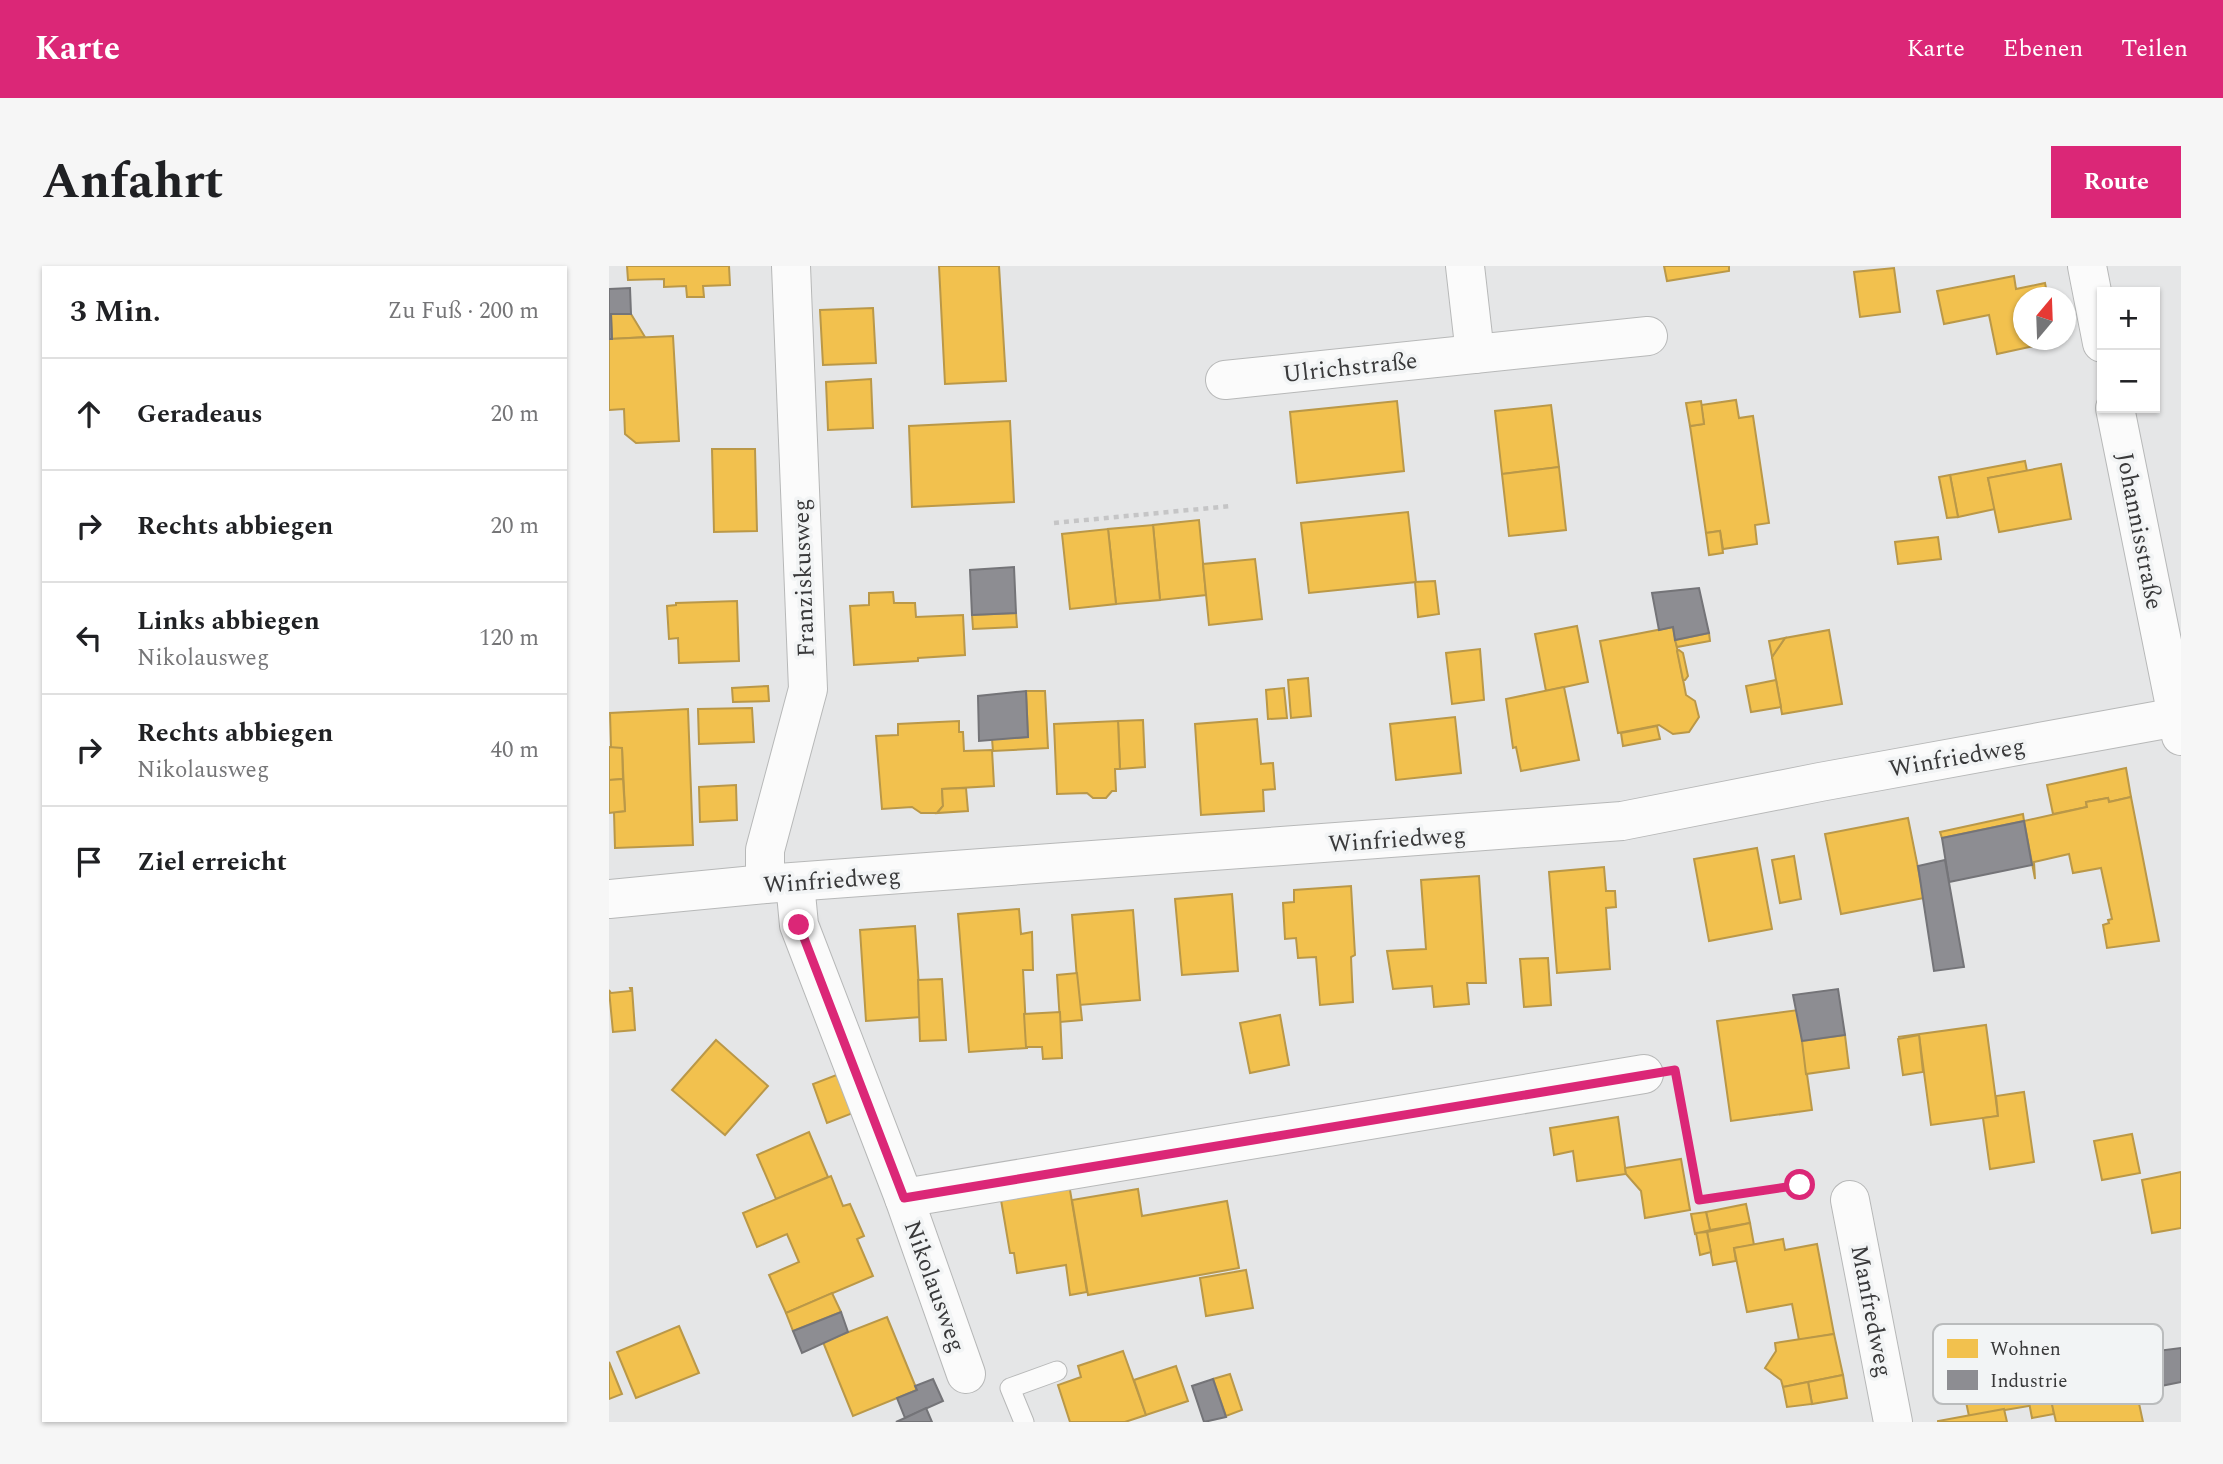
<!DOCTYPE html>
<html lang="de">
<head>
<meta charset="utf-8">
<style>
  :root { --surface:#fff; --page:#f6f6f6; --text:#202124; --muted:#757577; --line:#e0e0e0; --accent:#db2777 }
  body { margin:0; font-family:Spectral,serif; background:var(--page); color:var(--text) }
  .controls { position:absolute; right:21px; top:21px; display:grid; overflow:hidden; border-radius:0px; box-shadow:0 2px 5px #0004 }
  .controls button { width:63px; height:63px; display:grid; place-items:center; padding:0; border:0; border-bottom:2px solid var(--line); background:var(--surface); color:var(--text); font:35px sans-serif }
  .compass { position:absolute; left:1404px; top:21px; width:63px; height:63px; border-radius:50%; background:var(--surface); box-shadow:0 2px 5px #0004; rotate:19deg }
  .stop { position:absolute; width:21px; height:21px; margin:-16px; border:5px solid #db2777; border-radius:50%; background:#fff }
  .stop.end { background:#db2777; border-color:#fff; box-shadow:0 2px 7px #0008 }
  .list { margin:0; padding:0; list-style:none }
  h2 { display:flex; justify-content:space-between; align-items:center; height:91px; margin:0; padding:0 28px; font-size:30px }
  h2 small { font-size:23px; font-weight:400; color:var(--muted) }
  .list li { display:grid; grid-template-columns:46px 1fr auto; gap:21px; align-items:center; box-sizing:border-box; height:112px; padding:0 28px; border-top:2px solid var(--line) }
  .list b { display:block; font-size:26px; white-space:nowrap }
  .list p { margin:0; font-size:23px; white-space:nowrap; color:var(--muted) }
  .list em { font-size:23px; font-style:normal; color:var(--muted) }
  .icon { flex:none; width:38px; height:38px; fill:none; stroke:currentColor; stroke-width:2; stroke-linecap:round; stroke-linejoin:round }
  .map { position:relative; flex:none; width:1572px; height:1156px; overflow:hidden; border-radius:0px }
  header { display:flex; align-items:center; gap:42px; box-sizing:border-box; height:98px; padding:0 35px; background:var(--accent); color:#fff }
  header strong { font-size:33px }
  nav { display:flex; gap:38px; margin-inline-start:auto; font-size:24px }
  .intro { display:flex; align-items:center; justify-content:space-between; box-sizing:border-box; height:168px; padding:0 42px }
  h1 { margin:0; font-size:49px }
  .button { padding:18px 32px; border-radius:0px; background:var(--accent); color:#fff; font-size:24px; font-weight:700 }
  main { display:flex; gap:42px; padding:0 42px }
  aside { flex:1; background:var(--surface); border-radius:0px; box-shadow:0 2px 5px #0004 }
  .map>svg:first-child { display:block }
</style>
</head>
<body>
<header>
<strong>Karte</strong>
<nav><a>Karte</a><a>Ebenen</a><a>Teilen</a></nav>
</header>
<div class="intro"><h1>Anfahrt</h1><a class="button">Route</a></div>
<main>
<aside>
<h2>3 Min.<small>Zu Fuß · 200 m</small></h2>
<ul class="list">
<li><svg class="icon" aria-label="ahead" viewBox="0 0 24 24"><path d="M12 20V5M6 11l6-6 6 6"/></svg><div><b>Geradeaus</b></div><em>20 m</em></li>
<li><svg class="icon" aria-label="right" viewBox="0 0 24 24"><path d="M7 20v-9h11M14 6l5 5-5 5"/></svg><div><b>Rechts abbiegen</b></div><em>20 m</em></li>
<li><svg class="icon" aria-label="left" viewBox="0 0 24 24"><path d="M17 20v-9H6M10 6l-5 5 5 5"/></svg><div><b>Links abbiegen</b><p>Nikolausweg</p></div><em>120 m</em></li>
<li><svg class="icon" aria-label="right" viewBox="0 0 24 24"><path d="M7 20v-9h11M14 6l5 5-5 5"/></svg><div><b>Rechts abbiegen</b><p>Nikolausweg</p></div><em>40 m</em></li>
<li><svg class="icon" aria-label="arrive" viewBox="0 0 24 24"><path d="M6 21V4h12l-3 4 3 4H6"/></svg><div><b>Ziel erreicht</b></div></li>
</ul>
</aside>
<div class="map">
<svg width="1572" height="1156" viewBox="0 0 1572 1156">
  <rect width="100%" height="100%" fill="#e5e6e7"/>
  <g fill="#f2c14e" stroke="#ba9848" stroke-width="2">
    <polygon points="18,0 120,0 121,19 94,20 95,31 78,31 77,20 55,21 55,13 19,14"/>
    <polygon points="330,0 390,0 397,115 336,118"/>
    <polygon points="1055,0 1120,0 1120,5 1058,15"/>
    <polygon points="1285,2 1291,46 1251,51 1245,6"/>
    <polygon points="1405,10 1407,23 1436,17 1439,32 1414,32 1414,74 1448,75 1388,88 1380,49 1335,58 1328,25"/>
    <polygon points="264,42 267,97 214,99 211,44"/>
    <polygon points="2,48 22,48 36,71 3,73"/>
    <polygon points="64,70 70,175 27,177 16,168 15,143 0,144 0,73"/>
    <polygon points="262,113 264,162 219,164 217,116"/>
    <polygon points="1127,134 1130,152 1144,150 1160,257 1146,259 1148,278 1114,283 1111,265 1097,267 1081,160 1095,158 1092,139"/>
    <polygon points="788,135 795,205 688,217 681,146"/>
    <polygon points="1092,135 1095,158 1081,160 1077,137"/>
    <polygon points="942,139 950,201 893,208 886,145"/>
    <polygon points="401,155 405,236 303,241 300,160"/>
    <polygon points="103,183 146,183 148,265 105,266"/>
    <polygon points="1416,195 1418,205 1379,212 1386,243 1349,251 1341,209"/>
    <polygon points="1452,198 1462,253 1390,266 1379,212"/>
    <polygon points="950,201 957,264 900,270 893,208"/>
    <polygon points="1341,209 1349,251 1338,252 1330,211"/>
    <polygon points="799,246 807,316 700,327 692,257"/>
    <polygon points="590,254 597,329 551,334 544,259"/>
    <polygon points="544,259 551,334 507,338 499,263"/>
    <polygon points="499,263 507,338 461,343 453,268"/>
    <polygon points="1111,265 1114,287 1100,289 1097,267"/>
    <polygon points="1329,271 1332,293 1289,298 1286,276"/>
    <polygon points="646,293 653,353 600,359 594,298"/>
    <polygon points="826,315 830,348 809,351 806,316"/>
    <polygon points="284,326 285,337 306,337 307,351 354,349 356,389 309,392 309,395 245,399 241,340 260,339 260,327"/>
    <polygon points="128,335 130,395 70,397 69,372 60,373 58,340 67,339 67,337"/>
    <polygon points="407,347 408,361 364,363 363,349"/>
    <polygon points="968,360 979,416 937,425 926,368"/>
    <polygon points="1064,361 1077,429 1086,435 1090,451 1080,466 1064,468 1050,459 1009,467 991,375"/>
    <polygon points="1220,364 1233,438 1173,448 1163,391 1176,372"/>
    <polygon points="1100,367 1101,375 1068,381 1066,374"/>
    <polygon points="1176,372 1163,391 1160,375"/>
    <polygon points="871,383 875,434 843,438 837,387"/>
    <polygon points="1070,384 1074,387 1079,410 1076,414 1074,414 1068,385"/>
    <polygon points="699,412 702,450 682,452 679,414"/>
    <polygon points="1167,414 1172,441 1142,446 1137,420"/>
    <polygon points="159,420 160,435 124,436 123,422"/>
    <polygon points="955,421 970,494 912,505 907,481 904,482 897,433"/>
    <polygon points="675,422 678,452 659,453 657,424"/>
    <polygon points="417,425 436,425 439,482 384,485 383,473 419,471"/>
    <polygon points="143,442 145,476 90,478 89,443"/>
    <polygon points="79,443 84,579 6,582 5,546 16,545 13,482 2,482 1,447"/>
    <polygon points="846,451 852,507 787,514 781,458"/>
    <polygon points="648,453 652,498 664,497 666,523 654,524 655,545 592,549 586,458"/>
    <polygon points="534,454 536,501 511,503 509,455"/>
    <polygon points="350,455 350,466 354,466 355,485 383,484 385,520 333,523 334,540 328,547 312,547 303,541 273,543 267,470 289,469 289,458"/>
    <polygon points="509,455 511,503 506,503 507,525 503,525 497,532 484,532 478,527 448,528 445,458"/>
    <polygon points="1048,460 1051,473 1014,480 1012,467"/>
    <polygon points="0,481 13,482 14,513 0,514"/>
    <polygon points="1517,502 1522,531 1500,536 1499,532 1477,536 1478,541 1444,548 1438,519"/>
    <polygon points="14,513 16,545 0,547 0,514"/>
    <polygon points="127,519 128,554 91,556 90,521"/>
    <polygon points="357,522 359,545 328,547 334,540 333,523"/>
    <polygon points="1522,531 1550,675 1498,682 1494,659 1500,657 1499,654 1503,653 1492,602 1464,607 1460,588 1425,596 1426,613 1415,555 1478,541 1477,536 1499,532 1500,536"/>
    <polygon points="1414,548 1415,555 1333,572 1331,566"/>
    <polygon points="1299,552 1315,632 1232,648 1216,568"/>
    <polygon points="1148,582 1163,663 1100,675 1085,593"/>
    <polygon points="1185,590 1192,633 1171,637 1163,594"/>
    <polygon points="995,601 997,625 1006,625 1007,641 997,642 1001,703 948,707 940,606"/>
    <polygon points="870,610 877,717 858,717 860,738 825,741 823,720 784,723 778,685 817,683 812,614"/>
    <polygon points="742,620 746,689 742,691 744,736 711,739 707,691 689,692 687,672 676,673 674,637 685,636 685,624"/>
    <polygon points="623,628 629,705 573,709 566,633"/>
    <polygon points="410,643 412,668 423,666 424,704 414,704 418,782 360,786 349,648"/>
    <polygon points="524,644 531,734 470,739 463,649"/>
    <polygon points="306,660 312,751 257,755 251,664"/>
    <polygon points="939,692 942,739 915,741 911,693"/>
    <polygon points="468,707 473,754 451,756 448,709"/>
    <polygon points="333,713 337,774 311,775 309,714"/>
    <polygon points="21,722 23,722 26,764 4,766 0,724 2,727 22,725"/>
    <polygon points="1189,744 1203,844 1122,855 1108,755"/>
    <polygon points="451,746 453,792 434,793 433,781 417,781 415,748"/>
    <polygon points="671,749 680,799 641,807 631,757"/>
    <polygon points="1377,759 1389,850 1322,859 1310,769 1289,771"/>
    <polygon points="1236,769 1240,802 1197,808 1193,775"/>
    <polygon points="1310,769 1314,806 1294,809 1289,773"/>
    <polygon points="107,774 159,820 116,869 63,824"/>
    <polygon points="230,808 244,847 218,857 204,818"/>
    <polygon points="1415,826 1425,896 1381,903 1374,852 1389,850 1387,830"/>
    <polygon points="1009,851 1017,908 968,915 964,885 945,889 941,862"/>
    <polygon points="200,866 219,911 167,933 148,889"/>
    <polygon points="1523,868 1531,907 1493,914 1485,875"/>
    <polygon points="1072,893 1081,944 1036,952 1032,925 1017,908 1016,902"/>
    <polygon points="1572,906 1572,962 1543,967 1533,914"/>
    <polygon points="222,910 234,940 241,938 255,970 248,973 264,1010 177,1047 160,1009 190,996 178,968 148,981 134,947"/>
    <polygon points="460,918 478,1026 461,1029 457,999 408,1007 405,987 401,987 391,928"/>
    <polygon points="529,923 533,950 618,935 630,1002 479,1029 463,934"/>
    <polygon points="1137,938 1141,957 1101,964 1097,946"/>
    <polygon points="1097,946 1101,964 1086,968 1082,948"/>
    <polygon points="1141,957 1145,979 1125,982 1127,995 1104,999 1098,966"/>
    <polygon points="1098,966 1102,986 1091,989 1087,967"/>
    <polygon points="1174,973 1176,984 1208,978 1225,1068 1190,1074 1183,1038 1138,1046 1125,982"/>
    <polygon points="637,1004 644,1042 597,1050 591,1012"/>
    <polygon points="223,1027 232,1046 184,1065 177,1047"/>
    <polygon points="278,1051 308,1124 244,1150 214,1076"/>
    <polygon points="70,1060 90,1107 27,1132 8,1086"/>
    <polygon points="1225,1068 1234,1109 1174,1121 1172,1114 1156,1102 1167,1085 1166,1077"/>
    <polygon points="514,1085 537,1149 516,1156 461,1156 449,1119 472,1111 469,1100"/>
    <polygon points="0,1096 13,1128 0,1133"/>
    <polygon points="567,1100 579,1135 537,1149 525,1114"/>
    <polygon points="1438,1102 1445,1148 1423,1152 1414,1105"/>
    <polygon points="1414,1107 1420,1140 1360,1150 1353,1117"/>
    <polygon points="621,1108 633,1144 617,1150 604,1113"/>
    <polygon points="1234,1109 1238,1132 1203,1138 1199,1116"/>
    <polygon points="1525,1114 1534,1156 1447,1156 1441,1130"/>
    <polygon points="1199,1116 1203,1138 1178,1141 1174,1121"/>
    <polygon points="1395,1143 1398,1156 1329,1156 1329,1155"/>
  </g>
  <g fill="#8d8d92" stroke="#747478" stroke-width="2">
    <polygon points="21,22 22,48 0,48 0,23"/>
    <polygon points="0,48 2,48 3,73 0,73"/>
    <polygon points="405,301 407,347 363,349 361,304"/>
    <polygon points="1090,322 1100,367 1066,374 1064,361 1050,364 1043,327"/>
    <polygon points="417,425 419,471 370,475 369,430"/>
    <polygon points="1415,555 1423,599 1340,616 1333,572"/>
    <polygon points="1336,594 1355,701 1325,705 1309,600"/>
    <polygon points="1229,723 1236,769 1193,775 1184,729"/>
    <polygon points="232,1046 239,1066 193,1087 184,1065"/>
    <polygon points="1572,1082 1572,1116 1547,1121 1540,1086"/>
    <polygon points="324,1113 334,1135 296,1152 288,1132 308,1124 306,1120"/>
    <polygon points="604,1113 617,1151 595,1156 583,1120"/>
    <polygon points="317,1142 323,1156 287,1156 296,1152"/>
  </g>
  <g fill="none" stroke-linecap="round" stroke-linejoin="round">
    <defs>
      <polyline id="service" points="415,1156 401,1122 448,1105"/>
      <g id="minor">
        <polyline points="856,0 866,88"/>
        <polyline points="1478,0 1493,77"/>
        <polyline points="616,114 1039,70"/>
        <polyline points="1506,142 1572,470"/>
        <polyline points="186,617 190,659 295,932 357,1108"/>
        <polyline points="156,618 156,584 199,423 182,0"/>
        <polyline points="0,633 156,618 1013,555 1211,516 1568,451"/>
        <polyline points="295,932 1035,808"/>
        <polyline points="1241,934 1284,1156"/>
      </g>
    </defs>
    <use href="#service" stroke="#b7b8b8" stroke-width="21"/>
    <use href="#minor" stroke="#b7b8b8" stroke-width="40"/>
    <g stroke="#c5c5c6" stroke-width="4.5" stroke-dasharray="5 5" stroke-linecap="butt">
      <polyline points="445,257 622,240"/>
      <polyline points="1071,832 1090,934 1191,919 1203,923"/>
    </g>
    <use href="#service" stroke="#fbfbfb" stroke-width="19"/>
    <use href="#minor" stroke="#fbfbfb" stroke-width="38"/>
  </g>
  <g fill="none" stroke-linecap="round" stroke-linejoin="round">
    <polyline stroke="#db2777" stroke-width="9" points="190,659 295,932 1066,804 1090,934 1191,919"/>
  </g>
  <g text-anchor="middle" stroke-width="7" stroke-linejoin="round" paint-order="stroke">
    <g font-size="24" fill="#39393a" stroke="#f2f4f5">
      <text transform="translate(741 101) rotate(-6)" y="8">Ulrichstraße</text>
      <text transform="translate(1531 265) rotate(79)" y="8">Johannisstraße</text>
      <text transform="translate(194 312) rotate(-92)" y="8">Franziskusweg</text>
      <text transform="translate(1348 491) rotate(-10)" y="8">Winfriedweg</text>
      <text transform="translate(788 573) rotate(-4)" y="8">Winfriedweg</text>
      <text transform="translate(223 614) rotate(-4)" y="8">Winfriedweg</text>
      <text transform="translate(326 1020) rotate(70)" y="8">Nikolausweg</text>
      <text transform="translate(1263 1045) rotate(79)" y="8">Manfredweg</text>
    </g>
  </g>
  <rect x="1324" y="1058" width="230" height="80" rx="10" fill="#f2f4f5" stroke="#babcbd" stroke-width="2"/>
  <rect x="1338" y="1073" width="31" height="19" fill="#f2c14e"/>
  <rect x="1338" y="1104" width="31" height="20" fill="#8d8d92"/>
  <g font-size="19" fill="#39393a">
    <text x="1381" y="1089">Wohnen</text>
    <text x="1381" y="1121">Industrie</text>
  </g>
</svg>
<div class="controls">
<button>+</button>
<button>−</button>
</div>
<svg class="compass" viewBox="-18 -18 36 36"><path d="M0-13l5 13h-10z" fill="#e53935"/><path d="M0 13l5-13h-10z" fill="#757577"/></svg>
<div class="stop" style="left:1191px;top:919px"></div>
<div class="stop end" style="left:190px;top:659px"></div>
</div>
</main>
</body>
</html>
